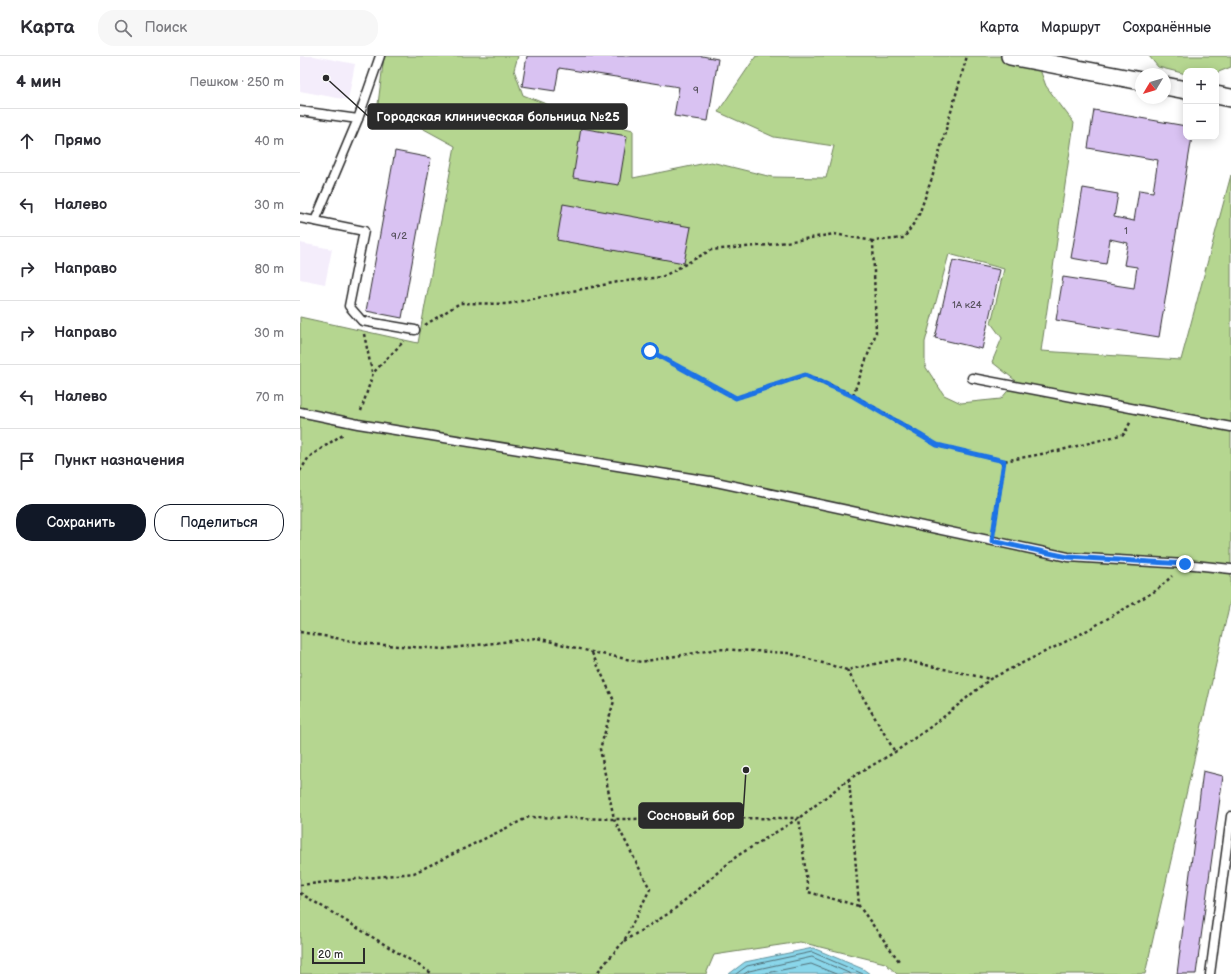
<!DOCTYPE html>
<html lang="ru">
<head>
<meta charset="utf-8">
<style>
  :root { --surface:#fff; --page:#f7f7f7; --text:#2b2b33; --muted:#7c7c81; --line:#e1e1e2; --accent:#111827 }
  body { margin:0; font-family:"Balsamiq Sans",sans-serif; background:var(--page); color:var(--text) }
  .controls { position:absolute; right:12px; top:12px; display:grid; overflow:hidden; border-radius:8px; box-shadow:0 2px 10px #0003 }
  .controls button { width:36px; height:36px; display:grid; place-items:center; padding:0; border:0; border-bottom:1px solid var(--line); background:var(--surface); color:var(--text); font:20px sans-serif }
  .compass { position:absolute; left:835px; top:12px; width:36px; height:36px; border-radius:50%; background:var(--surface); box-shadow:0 2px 10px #0003; rotate:232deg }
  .scale { position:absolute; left:12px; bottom:10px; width:53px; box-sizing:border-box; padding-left:4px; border:2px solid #2b2b2b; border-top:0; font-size:11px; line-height:14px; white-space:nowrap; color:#2b2b2b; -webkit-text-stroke:3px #fff; paint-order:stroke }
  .stop { position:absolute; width:12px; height:12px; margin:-9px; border:3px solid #1a73e8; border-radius:50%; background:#fff }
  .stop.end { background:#1a73e8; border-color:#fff; box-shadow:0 1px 4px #0008 }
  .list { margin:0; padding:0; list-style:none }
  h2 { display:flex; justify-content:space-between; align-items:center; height:52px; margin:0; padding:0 16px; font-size:17px }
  h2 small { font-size:13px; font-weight:400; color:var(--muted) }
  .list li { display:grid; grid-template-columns:26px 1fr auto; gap:12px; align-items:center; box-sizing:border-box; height:64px; padding:0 16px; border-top:1px solid var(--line) }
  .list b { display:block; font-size:15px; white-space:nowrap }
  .list em { font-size:13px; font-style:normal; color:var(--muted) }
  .actions { display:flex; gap:8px; padding:12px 16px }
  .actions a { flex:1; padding:9px 0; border:1px solid var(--accent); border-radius:16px; text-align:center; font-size:14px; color:var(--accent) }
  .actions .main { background:var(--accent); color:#fff }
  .icon { flex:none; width:22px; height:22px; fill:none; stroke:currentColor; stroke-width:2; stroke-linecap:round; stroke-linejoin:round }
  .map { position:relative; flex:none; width:931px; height:918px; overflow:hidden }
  header { display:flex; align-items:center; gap:24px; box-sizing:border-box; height:56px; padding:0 20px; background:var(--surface); border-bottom:1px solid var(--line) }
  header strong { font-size:19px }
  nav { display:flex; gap:22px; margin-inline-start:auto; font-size:14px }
  .search { width:280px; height:36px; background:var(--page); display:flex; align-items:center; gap:10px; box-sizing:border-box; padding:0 14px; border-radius:16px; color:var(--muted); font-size:15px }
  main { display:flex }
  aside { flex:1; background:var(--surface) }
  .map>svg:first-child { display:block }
</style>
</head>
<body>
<header>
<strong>Карта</strong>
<div class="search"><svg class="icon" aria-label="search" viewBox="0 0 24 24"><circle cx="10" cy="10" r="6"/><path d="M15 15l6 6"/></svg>Поиск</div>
<nav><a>Карта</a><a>Маршрут</a><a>Сохранённые</a></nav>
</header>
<main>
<aside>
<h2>4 мин<small>Пешком · 250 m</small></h2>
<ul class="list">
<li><svg class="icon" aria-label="ahead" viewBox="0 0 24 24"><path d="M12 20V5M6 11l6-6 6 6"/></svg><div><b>Прямо</b></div><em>40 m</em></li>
<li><svg class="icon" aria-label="left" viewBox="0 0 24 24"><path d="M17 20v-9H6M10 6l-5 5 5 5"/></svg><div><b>Налево</b></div><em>30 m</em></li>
<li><svg class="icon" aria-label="right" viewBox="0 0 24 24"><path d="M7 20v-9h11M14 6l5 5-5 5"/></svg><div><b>Направо</b></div><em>80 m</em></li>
<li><svg class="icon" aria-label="right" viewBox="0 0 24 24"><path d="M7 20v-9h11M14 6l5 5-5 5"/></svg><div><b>Направо</b></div><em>30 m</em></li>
<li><svg class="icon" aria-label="left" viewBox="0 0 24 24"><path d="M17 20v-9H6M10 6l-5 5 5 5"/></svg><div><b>Налево</b></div><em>70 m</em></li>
<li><svg class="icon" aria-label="arrive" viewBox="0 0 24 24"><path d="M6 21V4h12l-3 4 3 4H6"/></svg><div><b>Пункт назначения</b></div></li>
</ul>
<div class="actions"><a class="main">Сохранить</a><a>Поделиться</a></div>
</aside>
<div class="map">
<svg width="931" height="918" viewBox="0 0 931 918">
  <rect width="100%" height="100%" fill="#fff"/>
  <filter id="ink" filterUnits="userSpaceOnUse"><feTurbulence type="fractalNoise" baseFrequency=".025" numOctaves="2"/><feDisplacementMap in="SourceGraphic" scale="8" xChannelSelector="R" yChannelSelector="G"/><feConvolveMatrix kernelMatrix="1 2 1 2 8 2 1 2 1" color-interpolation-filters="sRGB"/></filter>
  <g filter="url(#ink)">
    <g fill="#f4edfb">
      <polygon points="0,0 14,0 55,8 48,44 0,35"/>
      <polygon points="0,187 32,193 25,228 0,223"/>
    </g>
    <g fill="#b5d690" stroke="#70805e" fill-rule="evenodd">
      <path d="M84 0H218L214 14 223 39 277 60 333 74V122L411 106 472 121 526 122 534 90 474 81 418 56 456 0H735L746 30 774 67 741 295 881 304 931 119V542L845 918H597L585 907 500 886 414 899 406 918H0V261L118 287 155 90 78 48ZM649 198 704 213 691 267 702 282 692 306 716 325 701 343 661 347 644 339 625 310V286Z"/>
      <polygon points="849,0 931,0 931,11 916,17 916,15 886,15 886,18 858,11"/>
    </g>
    <polygon fill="#8ad6ea" stroke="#64929e" points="513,892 563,913 570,918 429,918 445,906"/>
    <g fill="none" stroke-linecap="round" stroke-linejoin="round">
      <g stroke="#516f77" stroke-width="1">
        <polyline points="436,918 447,910 512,896 563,918"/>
        <polyline points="444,918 449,915 512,901 551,918"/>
        <polyline points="462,918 511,908 536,918"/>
      </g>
    </g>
    <g fill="#d9c2f2" stroke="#2b2b2b">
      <polygon points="227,0 402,0 418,3 408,65 374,60 379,31 259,12 255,35 222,30"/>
      <polygon points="794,54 886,70 886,81 892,81 859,281 756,264 763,221 834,232 837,211 824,209 828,187 810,183 806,208 771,202 783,132 818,138 814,161 834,165 839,134 853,136 858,104 788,92"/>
      <polygon points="281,72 327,80 319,129 273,122"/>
      <polygon points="95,95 131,102 102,262 66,255"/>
      <polygon points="263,148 391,171 384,207 257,184"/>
      <polygon points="653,204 700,214 682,293 635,282"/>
      <polygon points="903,715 923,720 896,918 877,918"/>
    </g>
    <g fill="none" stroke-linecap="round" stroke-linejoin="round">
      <defs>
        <g id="service">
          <polyline points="0,55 58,63 15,165 64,175 49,250 62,265 115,274"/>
          <polyline points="58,63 80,0"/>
          <polyline points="0,162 15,165"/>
          <polyline points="672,322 931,371"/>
          <polyline points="0,356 58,368 416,426 768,501 885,508 931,513"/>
          <polyline points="910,918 931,760"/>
        </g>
        <g id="minor">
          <polyline points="710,0 841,25"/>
          <polyline points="865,30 886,34"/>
          <polyline points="916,39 931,42"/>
        </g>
      </defs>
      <use href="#service" stroke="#2b2b2b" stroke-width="11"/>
      <use href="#minor" stroke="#2b2b2b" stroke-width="20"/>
      <g stroke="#2b2b2b" stroke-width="2.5" stroke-dasharray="3 3" stroke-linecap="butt">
        <polyline points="125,269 160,247 207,248 318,226 362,221 411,194 468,189 534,178 573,185"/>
        <polyline points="64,278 72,316"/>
        <polyline points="350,295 436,342 505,319 553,339 637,389 704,405 758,395 824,378 831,365"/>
        <polyline points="553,339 576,277 573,185 604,182 618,161 632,122 667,0"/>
        <polyline points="61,355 73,317 104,285"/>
        <polyline points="0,415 9,401 43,378"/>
        <polyline points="694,474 704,405"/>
        <polyline points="0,576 70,588 143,593 237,582 292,596 341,606 418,593 488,597 547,614 598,603 690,623"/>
        <polyline points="292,597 314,645 300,693 314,763 350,833 324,885 296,918"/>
        <polyline points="547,614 595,696"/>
        <polyline points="549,723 559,850 599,905"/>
        <polyline points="0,829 114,817 229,761 314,763 499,762 508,836 559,850"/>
        <polyline points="0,837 133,918"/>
        <polyline points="324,885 371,856 437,800 499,762 549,723 595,696 636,667 690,623 779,579 857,534 872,520"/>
      </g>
      <use href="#service" stroke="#fff" stroke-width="8"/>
      <use href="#minor" stroke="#fff" stroke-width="17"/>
    </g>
  </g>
  <g fill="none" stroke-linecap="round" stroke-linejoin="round" filter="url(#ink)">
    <polyline stroke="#1a73e8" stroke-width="5" points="350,295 436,342 505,319 553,340 637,389 704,405 692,485 768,501 885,508"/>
  </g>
  <g text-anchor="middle" stroke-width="3" stroke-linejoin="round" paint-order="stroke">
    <g font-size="10" fill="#56515d">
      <text x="396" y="37">9</text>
      <text x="826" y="178">1</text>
      <text x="99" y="183">9/2</text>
      <text x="667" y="252">1А к24</text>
    </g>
  </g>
  <path fill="none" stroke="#2b2b2b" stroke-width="1.5" d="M26 22L68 60M446 714L443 760"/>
  <g fill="#2b2b2b" stroke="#fff" stroke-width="1.5">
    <circle cx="26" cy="22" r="4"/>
    <circle cx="446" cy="714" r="4"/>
  </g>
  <g fill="#2b2b2b" stroke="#2b2b2b" stroke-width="1.5">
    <rect x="68" y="48" width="259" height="25" rx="4"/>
    <rect x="339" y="747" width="104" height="25" rx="4"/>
  </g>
  <g font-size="13" text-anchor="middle" font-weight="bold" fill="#fff">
    <text x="198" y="65">Городская клиническая больница №25</text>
    <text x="391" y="764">Сосновый бор</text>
  </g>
</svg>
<div class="controls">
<button>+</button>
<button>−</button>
</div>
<svg class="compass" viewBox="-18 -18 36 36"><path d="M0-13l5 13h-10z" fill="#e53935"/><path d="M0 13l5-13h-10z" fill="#7c7c81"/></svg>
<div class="scale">20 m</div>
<div class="stop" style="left:350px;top:295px"></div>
<div class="stop end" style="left:885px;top:508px"></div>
</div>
</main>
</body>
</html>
